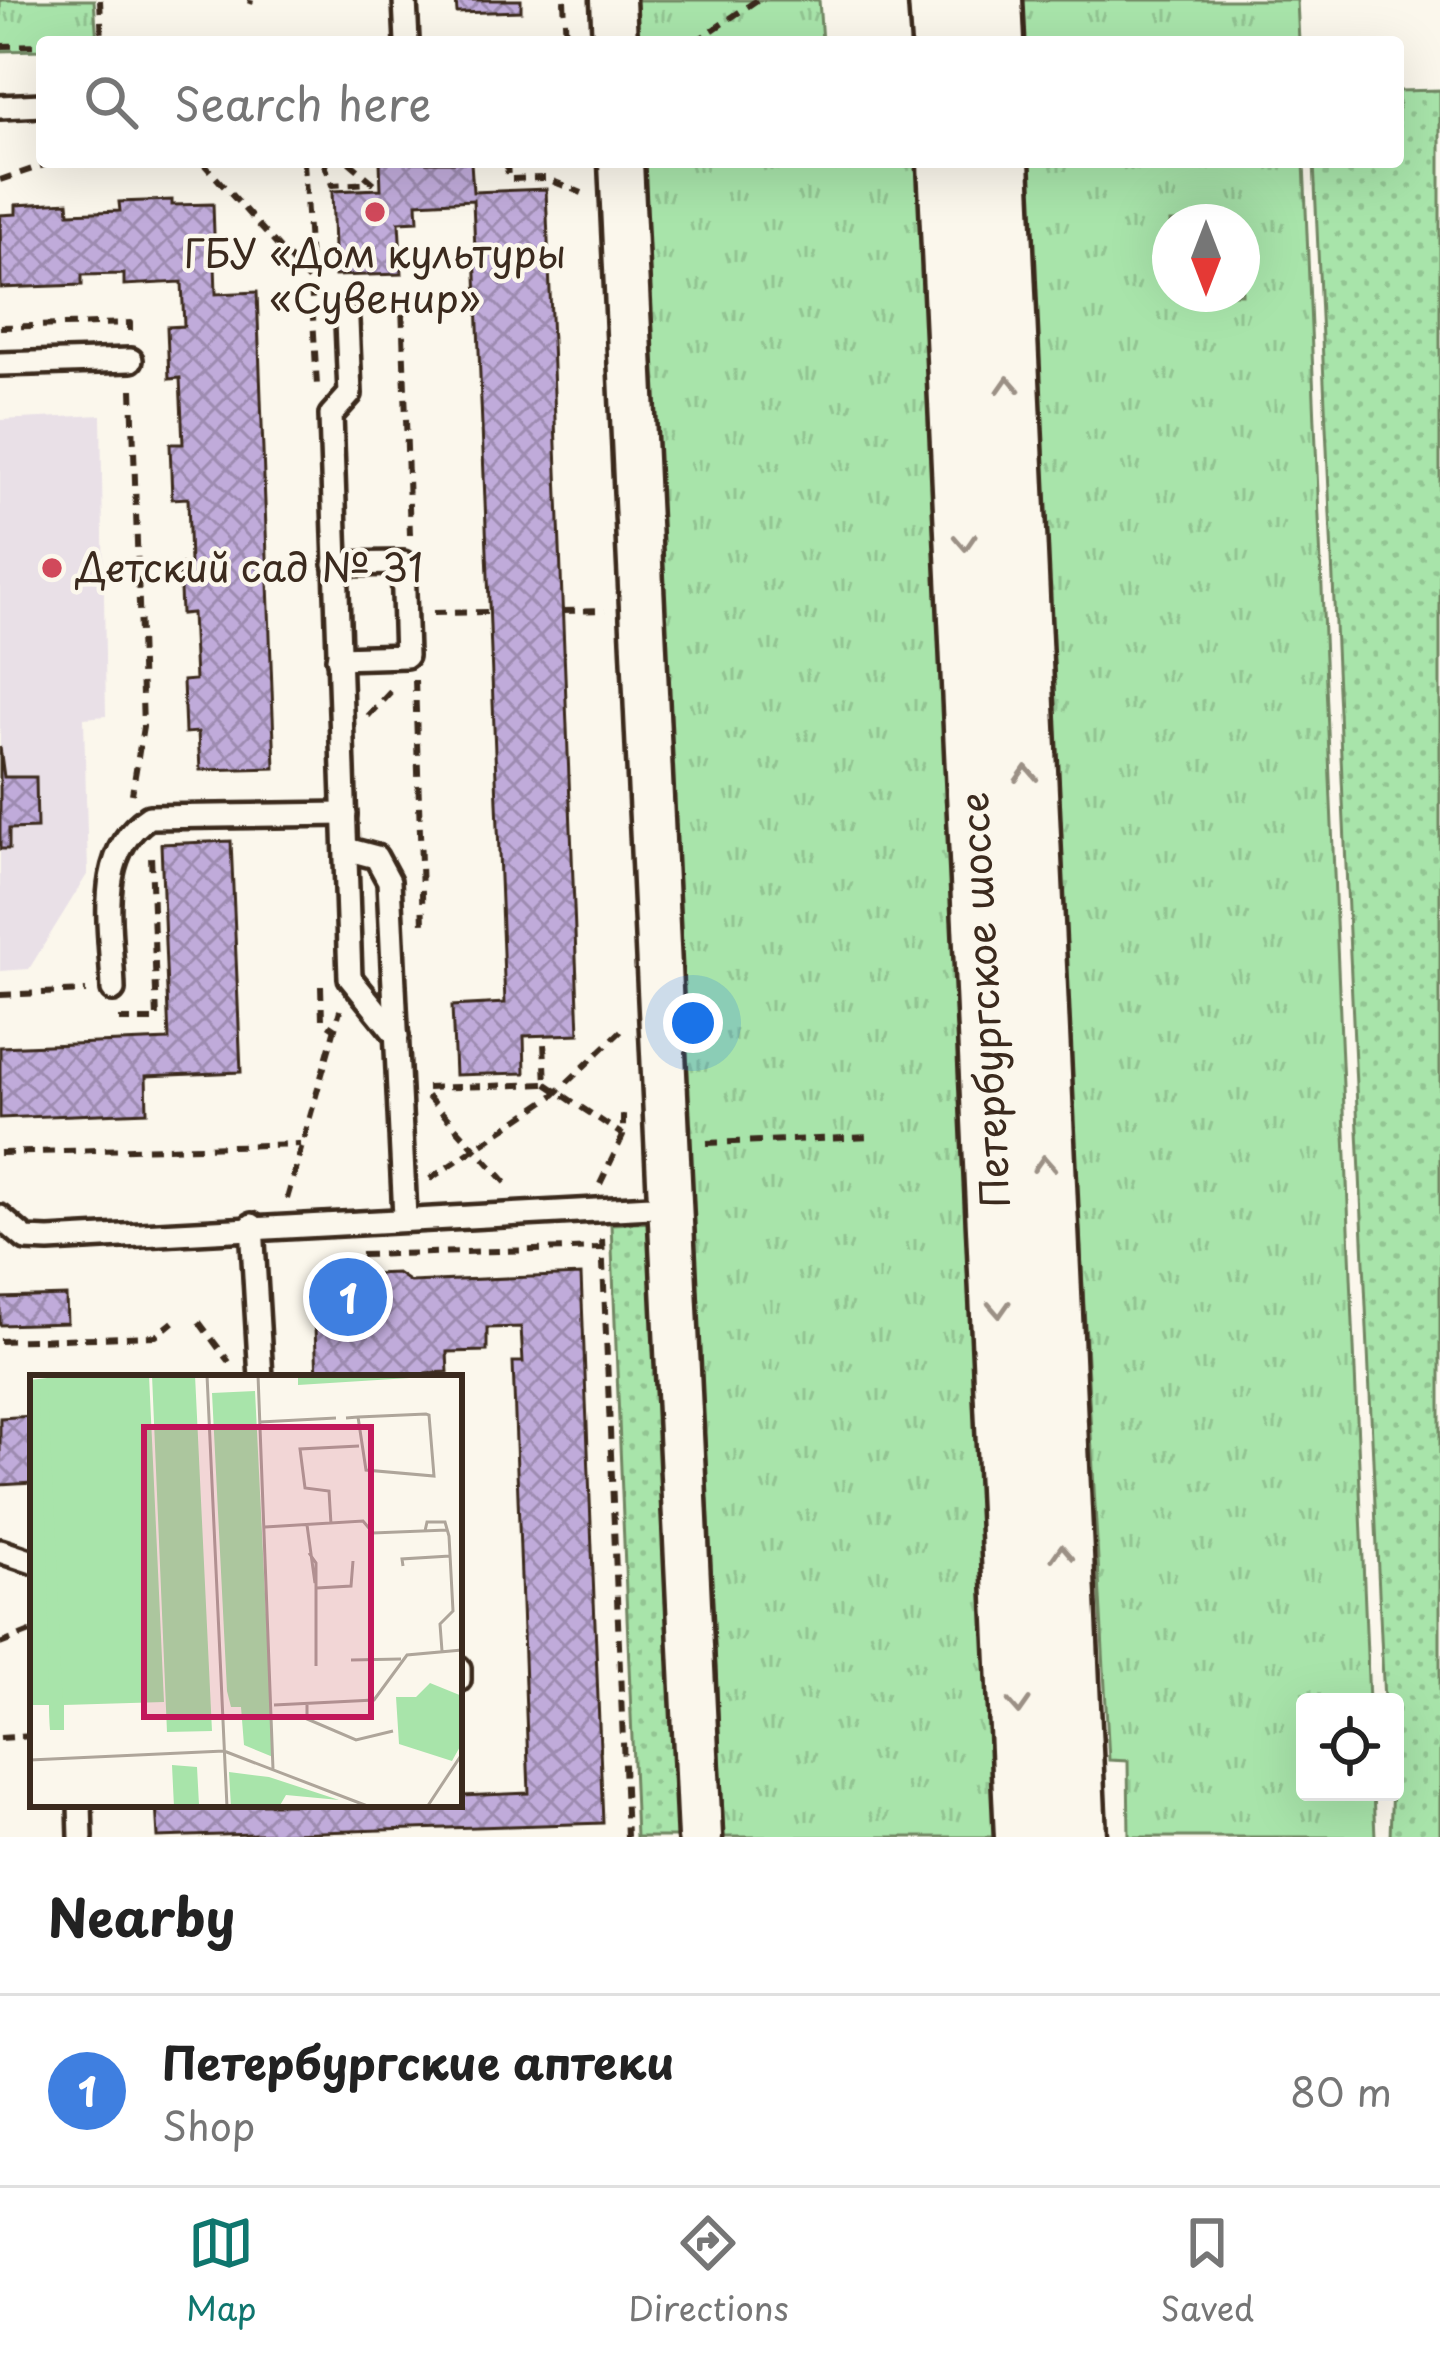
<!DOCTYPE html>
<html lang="en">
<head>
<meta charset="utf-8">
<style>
  :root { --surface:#fff; --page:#f6f6f6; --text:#222; --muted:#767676; --line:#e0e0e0; --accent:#0f766e }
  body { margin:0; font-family:"Playpen Sans",sans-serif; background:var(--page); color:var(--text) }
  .controls { position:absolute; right:36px; bottom:36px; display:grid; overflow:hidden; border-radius:12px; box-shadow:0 12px 48px #0002 }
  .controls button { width:108px; height:108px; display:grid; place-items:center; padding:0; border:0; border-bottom:3px solid var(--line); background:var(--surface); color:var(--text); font:60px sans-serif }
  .compass { position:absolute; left:1152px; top:204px; width:108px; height:108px; border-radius:50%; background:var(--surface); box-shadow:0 12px 48px #0002; rotate:180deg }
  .you { position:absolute; left:693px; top:1023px; width:42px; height:42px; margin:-30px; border:9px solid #fff; border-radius:50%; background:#1a73e8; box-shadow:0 0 0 18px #1a73e833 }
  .badge { display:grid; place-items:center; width:78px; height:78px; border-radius:50%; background:var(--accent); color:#fff; font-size:39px; font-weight:700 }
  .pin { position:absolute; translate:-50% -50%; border:6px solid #fff; box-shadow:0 3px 12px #0006 }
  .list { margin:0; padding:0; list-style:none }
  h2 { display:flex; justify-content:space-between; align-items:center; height:156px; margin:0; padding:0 48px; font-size:51px }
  h2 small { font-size:39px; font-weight:400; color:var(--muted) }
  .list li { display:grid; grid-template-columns:78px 1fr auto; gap:36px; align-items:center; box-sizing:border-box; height:192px; padding:0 48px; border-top:3px solid var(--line) }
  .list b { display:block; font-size:45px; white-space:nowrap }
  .list p { margin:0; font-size:39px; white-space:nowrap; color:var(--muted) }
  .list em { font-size:39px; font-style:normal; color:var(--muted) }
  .icon { flex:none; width:66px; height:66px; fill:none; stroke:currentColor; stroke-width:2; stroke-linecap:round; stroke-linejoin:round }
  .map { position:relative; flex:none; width:1440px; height:1837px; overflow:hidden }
  .search { position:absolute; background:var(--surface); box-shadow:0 12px 48px #0002; left:36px; right:36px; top:36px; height:132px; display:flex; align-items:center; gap:30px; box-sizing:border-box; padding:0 42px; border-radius:12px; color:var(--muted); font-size:45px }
  .sheet { height:348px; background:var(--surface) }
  nav { display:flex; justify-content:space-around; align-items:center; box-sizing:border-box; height:168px; border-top:3px solid var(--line); background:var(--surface); font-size:33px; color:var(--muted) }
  nav a { display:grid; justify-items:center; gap:6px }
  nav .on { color:var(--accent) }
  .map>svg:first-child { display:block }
</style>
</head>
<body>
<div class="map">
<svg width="1440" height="1837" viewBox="0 0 1440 1837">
  <defs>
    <pattern id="grass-dots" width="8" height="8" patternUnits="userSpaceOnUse" patternTransform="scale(3)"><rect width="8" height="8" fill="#a8e4aa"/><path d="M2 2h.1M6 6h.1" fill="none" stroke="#92c492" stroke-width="1.8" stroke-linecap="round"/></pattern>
    <pattern id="park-tufts" width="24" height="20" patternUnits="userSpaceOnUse" patternTransform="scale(3)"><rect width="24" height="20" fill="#a8e4aa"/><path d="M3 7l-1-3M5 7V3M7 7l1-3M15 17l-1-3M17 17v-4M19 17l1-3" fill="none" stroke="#92c492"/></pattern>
    <pattern id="building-cross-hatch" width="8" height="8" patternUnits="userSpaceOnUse" patternTransform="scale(3)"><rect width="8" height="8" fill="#c0abda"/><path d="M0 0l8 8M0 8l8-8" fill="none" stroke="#9d8bb0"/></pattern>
  </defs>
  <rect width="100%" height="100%" fill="#fbf7ec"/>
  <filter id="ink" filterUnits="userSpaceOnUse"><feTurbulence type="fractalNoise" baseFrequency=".00833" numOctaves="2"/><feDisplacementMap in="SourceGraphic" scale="24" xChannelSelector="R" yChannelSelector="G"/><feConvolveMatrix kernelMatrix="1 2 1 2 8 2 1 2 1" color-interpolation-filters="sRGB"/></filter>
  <g filter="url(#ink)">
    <polygon fill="#e9e0e7" points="101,415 106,716 84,718 88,873 29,969 0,971 0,420"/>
    <g fill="url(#grass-dots)" stroke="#728764" stroke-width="3">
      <polygon points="1440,90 1440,1837 1390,1837 1395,1702 1384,1702 1314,162 1398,162 1398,91"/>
      <polygon points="656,1222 681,1837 636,1837 611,1224"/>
    </g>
    <g fill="url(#park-tufts)" stroke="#728764" stroke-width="3" fill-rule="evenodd">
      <polygon points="0,0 94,0 97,42 42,42 42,50 0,51"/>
      <polygon points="636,0 819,0 822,42 638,42"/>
      <polygon points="1012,0 1297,0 1299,42 1014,42"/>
      <polygon points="643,162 915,166 927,228 999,1837 724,1837"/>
      <path d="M1021 162H1304L1369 1702H1305V1792H1373L1375 1837H1129L1128 1761 1109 1760ZM1170 222H1242V294H1170Z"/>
    </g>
    <g fill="url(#building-cross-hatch)" stroke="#3b2a1e" stroke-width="3">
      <polygon points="456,0 521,0 521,11 457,13"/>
      <polygon points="380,162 471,162 473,192 546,189 579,1034 524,1036 525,1073 455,1075 452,1006 505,1003 473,200 417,203 418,221 399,222 402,274 335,276 332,191 381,189"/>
      <polygon points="172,200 172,205 213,204 216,294 257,292 275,768 200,770 198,732 185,733 183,681 195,680 192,613 181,614 179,564 190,564 188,498 172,499 170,444 183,444 180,378 169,379 167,327 184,326 182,282 124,285 124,274 82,275 82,285 1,288 0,215 16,214 16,205 68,202 69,213 120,211 119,202"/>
      <polygon points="0,747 4,777 36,777 37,828 9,829 9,849 0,849"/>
      <polygon points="231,841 241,1072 146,1076 147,1112 0,1118 0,1047 169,1040 161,844"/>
      <polygon points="397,1273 410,1282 581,1275 603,1823 158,1837 156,1804 459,1804 459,1762 462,1796 529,1793 513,1362 523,1362 521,1327 487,1328 487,1351 447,1352 448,1372 426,1373 426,1378 317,1378 315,1327 329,1326 327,1290 345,1289 345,1275"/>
      <polygon points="66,1296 67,1323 0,1325 0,1298"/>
      <polygon points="33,1416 33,1483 0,1485 0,1418"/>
    </g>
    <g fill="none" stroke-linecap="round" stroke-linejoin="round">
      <defs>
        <g id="lane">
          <polyline points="405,0 407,42"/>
          <polyline points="0,107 42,105"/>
          <polyline points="347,321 350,394 331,415 350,978 397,1036"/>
          <polyline points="0,364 131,360"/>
          <polyline points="335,564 403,563 406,656 338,658"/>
          <polyline points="346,849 376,857 389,881 405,1217"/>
          <path d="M113 990C112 930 92 854 149 817L345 814"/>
          <polyline points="0,1217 26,1239 49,1240 670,1206"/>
          <polyline points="252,1225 261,1378"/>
          <polyline points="0,1551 33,1562"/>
          <polyline points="459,1668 459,1680"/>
          <polyline points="80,1804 81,1837"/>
        </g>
        <g id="street">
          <polyline points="613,0 615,42"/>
          <polyline points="621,162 700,1837"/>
        </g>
        <g id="secondary">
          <polyline points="940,0 943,42"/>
          <polyline points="991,0 993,42"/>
          <polyline points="949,162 1026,1837"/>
          <polyline points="998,162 1075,1837"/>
        </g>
      </defs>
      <use href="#lane" stroke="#3b2a1e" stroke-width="30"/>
      <use href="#street" stroke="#3b2a1e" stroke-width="51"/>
      <use href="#secondary" stroke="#3b2a1e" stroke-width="69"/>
      <g stroke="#3b2a1e" stroke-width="6" stroke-dasharray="12 9" stroke-linecap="butt">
        <polyline points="100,0 102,42"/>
        <polyline points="564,0 566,42"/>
        <polyline points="250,4 251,0"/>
        <polyline points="695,42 757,0"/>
        <polyline points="0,46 42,45"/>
        <polyline points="202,162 312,284"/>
        <polyline points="304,162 317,386"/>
        <polyline points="324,162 332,185 373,183"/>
        <polyline points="349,162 381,189"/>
        <polyline points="507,162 508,179 545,178 582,193"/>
        <polyline points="0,180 53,162"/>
        <polyline points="370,305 402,304 410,535"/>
        <polyline points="0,327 130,323 130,333"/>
        <polyline points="132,389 143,727 132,794"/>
        <polyline points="563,611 605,610"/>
        <polyline points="433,613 490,612"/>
        <polyline points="415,680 423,925"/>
        <polyline points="368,716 396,686"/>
        <polyline points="321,986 322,1020 334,1028"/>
        <polyline points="0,995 86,991"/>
        <polyline points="119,1020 157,1020 151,855"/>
        <polyline points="546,1084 623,1135"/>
        <polyline points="427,1088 546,1084 544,1042"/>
        <polyline points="427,1096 511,1188"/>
        <polyline points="707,1143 874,1137"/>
        <polyline points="0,1153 300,1144"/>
        <polyline points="430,1179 554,1095 621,1031"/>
        <polyline points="600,1184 623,1136 623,1107"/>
        <polyline points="287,1199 340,1010"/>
        <polyline points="602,1239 627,1837"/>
        <polyline points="361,1255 603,1248"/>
        <polyline points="199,1322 229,1362"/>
        <polyline points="0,1341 156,1336 173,1322"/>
        <polyline points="0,1644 33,1631"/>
        <polyline points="0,1738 33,1736"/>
      </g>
      <use href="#lane" stroke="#fbf7ec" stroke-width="21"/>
      <use href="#street" stroke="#fbf7ec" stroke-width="42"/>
      <use href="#secondary" stroke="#fbf7ec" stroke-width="60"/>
    </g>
    <defs><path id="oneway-chevron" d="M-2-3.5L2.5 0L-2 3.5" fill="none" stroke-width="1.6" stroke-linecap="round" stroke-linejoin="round" transform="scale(3)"/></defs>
    <g stroke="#9b9085">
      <use href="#oneway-chevron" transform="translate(1008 385) rotate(-93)"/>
      <use href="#oneway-chevron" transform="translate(965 542) rotate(87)"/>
      <use href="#oneway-chevron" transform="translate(1026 774) rotate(-93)"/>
      <use href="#oneway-chevron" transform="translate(1044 1164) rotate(-93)"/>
      <use href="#oneway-chevron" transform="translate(999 1309) rotate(87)"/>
      <use href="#oneway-chevron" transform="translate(1062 1553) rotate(-93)"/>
      <use href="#oneway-chevron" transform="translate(1019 1706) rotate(87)"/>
    </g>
  </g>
  <g fill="#d1495b" stroke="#fbf7ec" stroke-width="4.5">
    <circle cx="375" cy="212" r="12"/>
    <circle cx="52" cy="568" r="12"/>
  </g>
  <g text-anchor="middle" stroke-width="9" stroke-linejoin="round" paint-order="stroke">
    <g font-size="39" fill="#3b2a1e" stroke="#fbf7ec">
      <text x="375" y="268">ГБУ «Дом культуры<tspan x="375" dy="45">«Сувенир»</tspan></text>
      <text x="76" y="582" text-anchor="start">Детский сад № 31</text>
    </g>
    <g font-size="39" fill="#3b2a1e" stroke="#fbf7ec">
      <text transform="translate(985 1000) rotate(-93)" y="14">Петербургское шоссе</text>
    </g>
  </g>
  <g transform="translate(30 1375)">
    <rect width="432" height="432" fill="#fbf7ec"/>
    <path d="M43 0H119L134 327 34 330V355H20L19 330H0V5ZM427 0 268 10V2L314 0Z" fill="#a8e4aa"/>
    <path d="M10 10 18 14 34 355H20L19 330 4 325 19 308Z" fill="#a8e4aa"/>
    <path d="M122 0H165L182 356 137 357ZM225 16 243 382 214 370 211 332H201L197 316 182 18ZM400 308 432 321V368L422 386 369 369 366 322H386ZM142 390 167 392 169 430 182 432H144ZM199 397 239 402 309 425 256 420 249 432H201Z" fill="#a8e4aa"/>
    <path fill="none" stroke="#aea59a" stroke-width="3" d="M177 0 197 432M179 0H221M228 0 243 394M316 43 328 42 396 39 399 40 404 101 336 95 328 42M230 47 306 43M301 149 299 116 275 113 270 74 329 71M277 150 285 208M235 152 333 146 343 158 417 155M395 156 397 147H415L419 161 423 236 410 249 412 276M279 178 286 188V291M373 191 372 184 420 181M287 213 321 211 323 186M321 285 371 284M277 328V344L326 365 363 356M244 330 344 325 377 280 432 275M194 376 340 432M0 385 194 376M397 432 432 379"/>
    <path fill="#c2185b" fill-opacity="0.15" stroke="#c2185b" stroke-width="6" d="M114 52H341V342H114Z"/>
    <rect width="432" height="432" fill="none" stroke="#3b2a1e" stroke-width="6"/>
  </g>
</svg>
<div class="controls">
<button><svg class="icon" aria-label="locate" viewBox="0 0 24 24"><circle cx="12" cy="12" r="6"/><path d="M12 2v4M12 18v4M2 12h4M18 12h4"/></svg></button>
</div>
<svg class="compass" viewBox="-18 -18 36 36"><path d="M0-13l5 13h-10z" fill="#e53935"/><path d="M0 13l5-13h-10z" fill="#767676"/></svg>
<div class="you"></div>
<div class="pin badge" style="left:348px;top:1297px;background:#3f7fe0">1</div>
<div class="search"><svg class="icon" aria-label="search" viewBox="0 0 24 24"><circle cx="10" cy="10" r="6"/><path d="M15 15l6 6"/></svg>Search here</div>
</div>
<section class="sheet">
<h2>Nearby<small></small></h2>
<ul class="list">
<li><span class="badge" style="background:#3f7fe0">1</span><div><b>Петербургские аптеки</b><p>Shop</p></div><em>80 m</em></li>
</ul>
</section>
<nav>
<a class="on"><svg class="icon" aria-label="map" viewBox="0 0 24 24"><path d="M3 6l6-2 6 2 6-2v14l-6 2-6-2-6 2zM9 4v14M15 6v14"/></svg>Map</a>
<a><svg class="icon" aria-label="directions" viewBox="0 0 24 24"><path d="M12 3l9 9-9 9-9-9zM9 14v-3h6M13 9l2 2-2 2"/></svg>Directions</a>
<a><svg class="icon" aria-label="saved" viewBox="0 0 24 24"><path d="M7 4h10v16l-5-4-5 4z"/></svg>Saved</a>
</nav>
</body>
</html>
